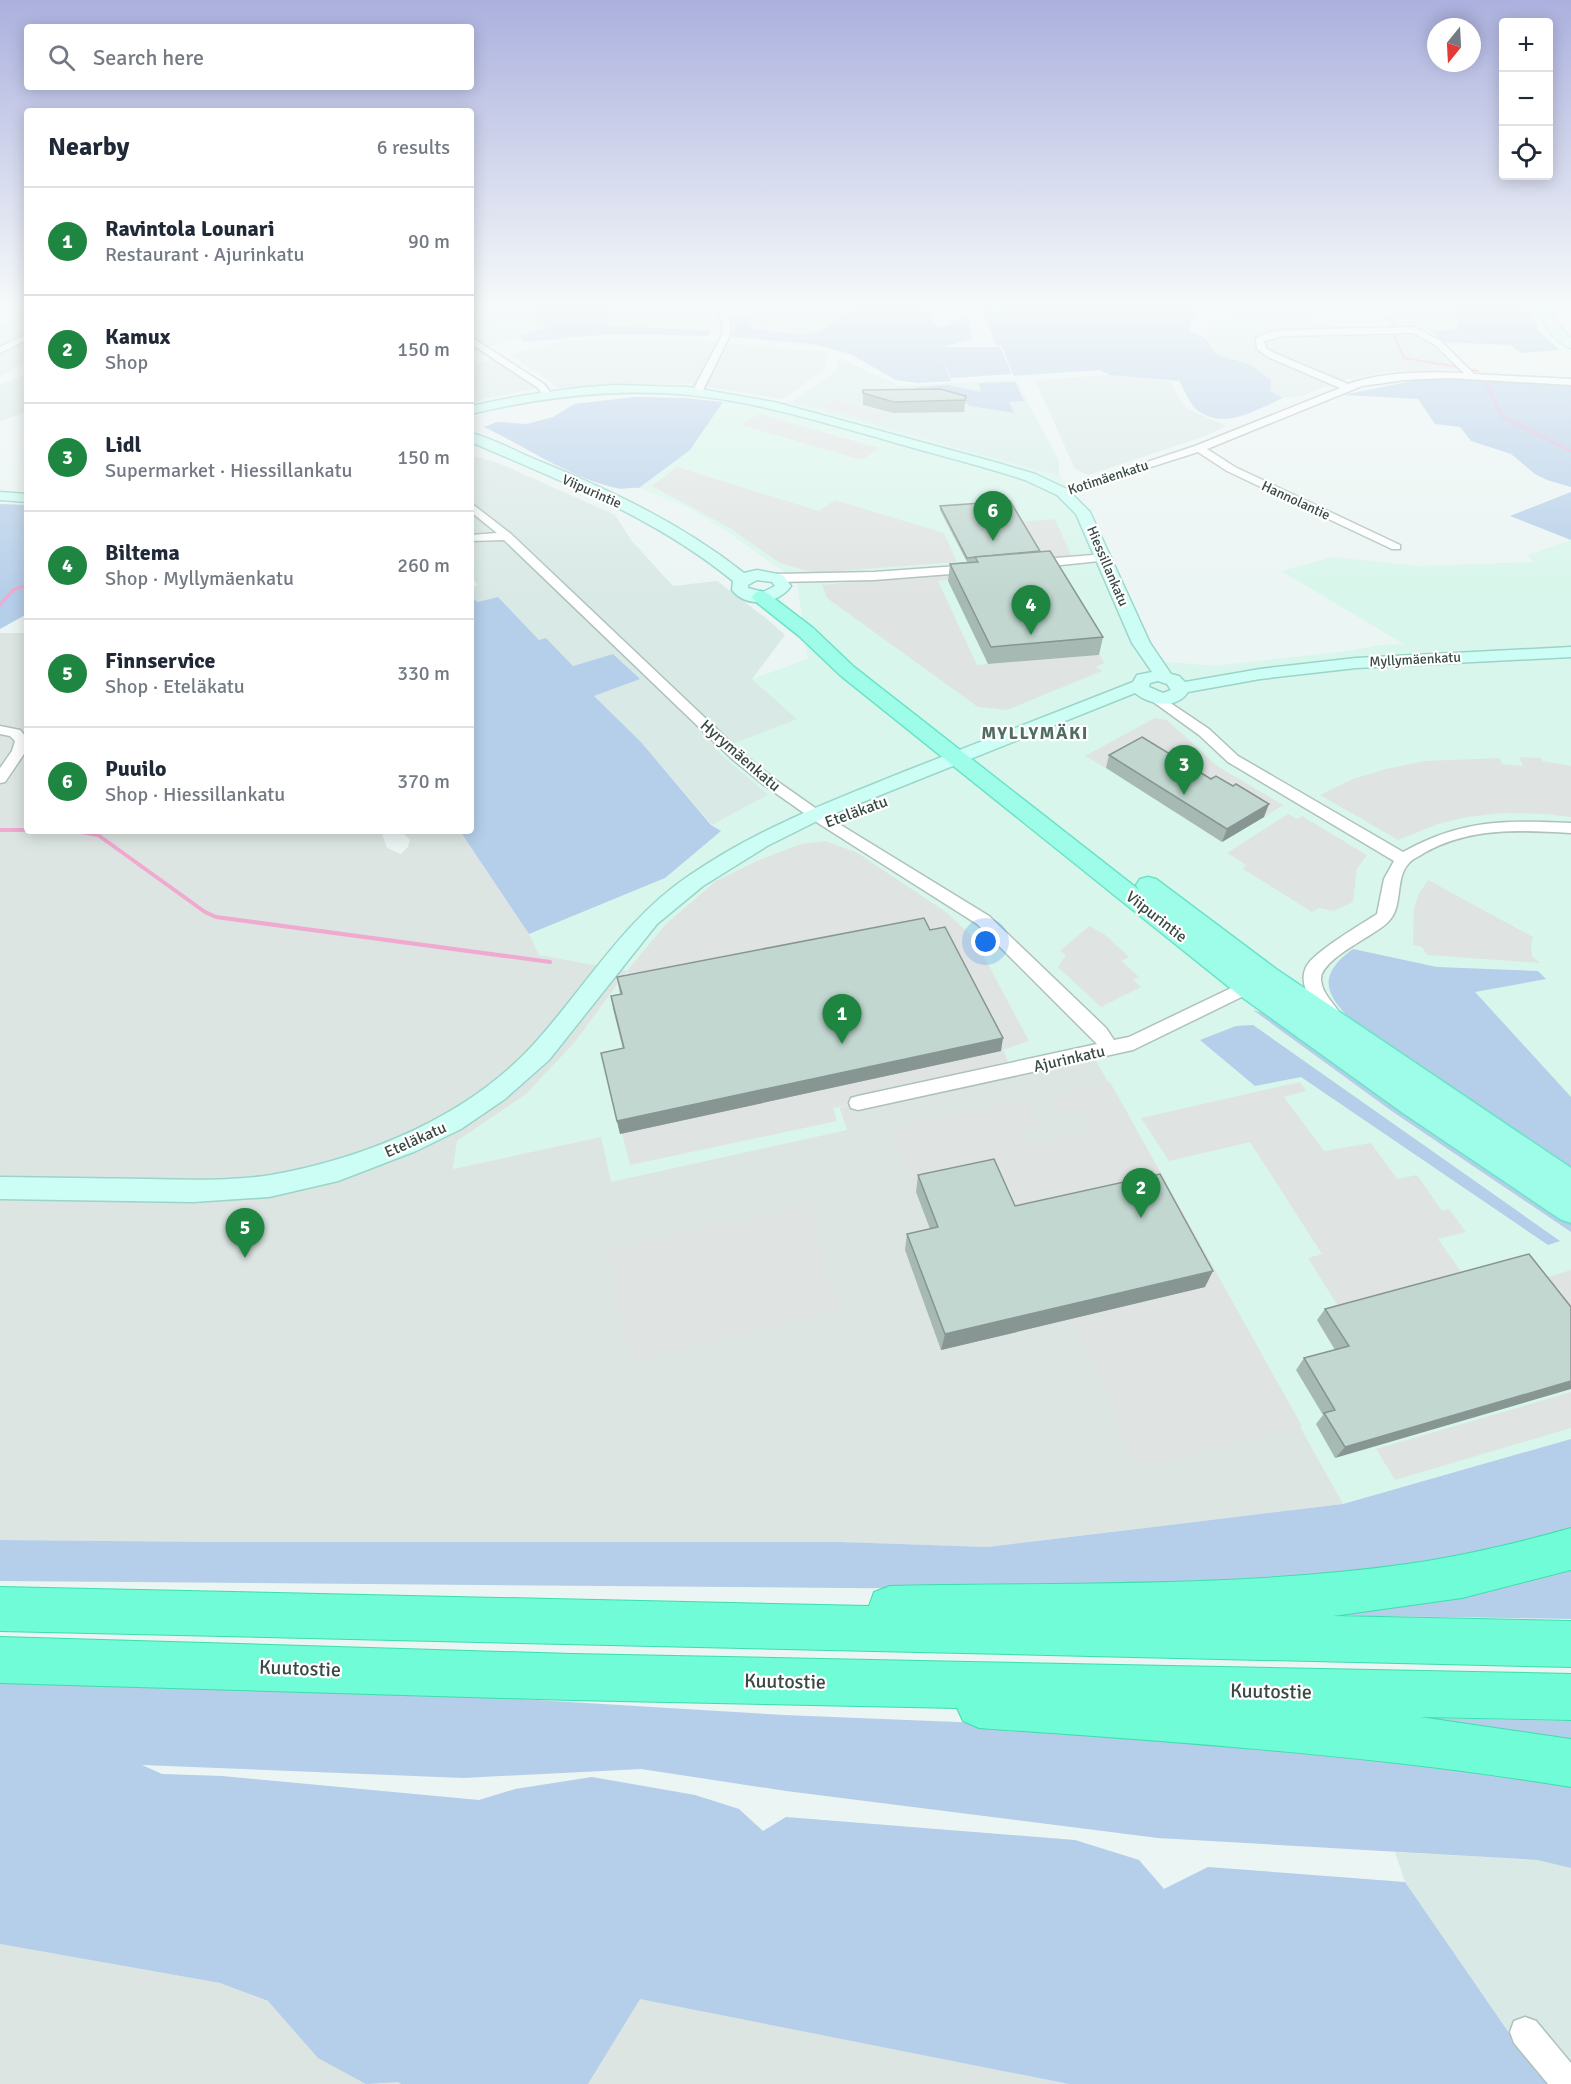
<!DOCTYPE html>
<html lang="en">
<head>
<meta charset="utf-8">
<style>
  :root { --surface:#fff; --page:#f6f6f7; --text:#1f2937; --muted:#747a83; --line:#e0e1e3; --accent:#1f8641 }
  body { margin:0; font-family:Signika,sans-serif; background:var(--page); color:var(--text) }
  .controls { position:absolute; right:18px; top:18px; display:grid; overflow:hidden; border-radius:6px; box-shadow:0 3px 15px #0003 }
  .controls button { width:54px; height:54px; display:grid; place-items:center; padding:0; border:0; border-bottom:2px solid var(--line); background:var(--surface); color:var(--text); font:30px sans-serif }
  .compass { position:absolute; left:1427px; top:18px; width:54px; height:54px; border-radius:50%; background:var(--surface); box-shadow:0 3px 15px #0003; rotate:198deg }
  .you { position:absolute; left:986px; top:942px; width:21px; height:21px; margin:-15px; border:4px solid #fff; border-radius:50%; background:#1a73e8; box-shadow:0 0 0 9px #1a73e833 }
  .badge { display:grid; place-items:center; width:39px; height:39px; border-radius:50%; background:var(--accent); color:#fff; font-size:20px; font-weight:700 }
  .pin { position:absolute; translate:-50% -50px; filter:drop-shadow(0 2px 3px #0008) }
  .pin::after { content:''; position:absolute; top:32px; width:21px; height:18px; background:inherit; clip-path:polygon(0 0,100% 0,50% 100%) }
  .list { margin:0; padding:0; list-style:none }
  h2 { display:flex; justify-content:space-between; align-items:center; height:78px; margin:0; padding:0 24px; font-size:26px }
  h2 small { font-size:20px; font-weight:400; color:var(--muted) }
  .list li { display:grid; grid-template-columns:39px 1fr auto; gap:18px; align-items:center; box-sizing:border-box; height:108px; padding:0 24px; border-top:2px solid var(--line) }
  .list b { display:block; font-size:22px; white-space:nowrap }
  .list p { margin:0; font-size:20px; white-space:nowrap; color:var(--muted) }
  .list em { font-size:20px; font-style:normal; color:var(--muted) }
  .icon { flex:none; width:33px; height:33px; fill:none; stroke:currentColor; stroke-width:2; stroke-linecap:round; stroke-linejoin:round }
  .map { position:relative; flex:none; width:1571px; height:2084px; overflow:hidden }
  .search { position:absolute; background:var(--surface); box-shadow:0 3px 15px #0003; left:24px; top:24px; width:450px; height:66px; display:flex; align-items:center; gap:15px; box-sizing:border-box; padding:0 21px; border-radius:6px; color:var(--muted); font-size:22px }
  .panel { position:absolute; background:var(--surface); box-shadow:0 3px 15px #0003; left:24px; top:108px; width:450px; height:726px; border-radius:6px }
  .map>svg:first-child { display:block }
</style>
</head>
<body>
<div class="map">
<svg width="1571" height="2084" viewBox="0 0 1571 2084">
  <rect width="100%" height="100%" fill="#ebf5f3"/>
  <g fill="#d9e9e5">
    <polygon points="471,306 523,306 549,329 471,352"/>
    <polygon points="613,306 706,306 714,322 710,331 607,325"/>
    <polygon points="725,306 851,306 837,315 824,330 814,333 752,329 745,316"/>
    <polygon points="1382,306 1443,306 1458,319 1457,330 1431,331 1410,327 1453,359 1462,369 1386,372 1343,380 1301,396 1283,398 1269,391 1251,365 1216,354 1205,338 1215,322 1241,314 1311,314 1324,328 1408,326"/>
    <polygon points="27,315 27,362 0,376 0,326"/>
    <polygon points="569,341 703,341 829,352 823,371 783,399 683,383 559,388 509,354"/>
    <polygon points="495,359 537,388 471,402 471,365"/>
    <polygon points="27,373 27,412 0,421 0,385"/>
    <polygon points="1110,375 1169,381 1186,408 1226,426 1203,437 1088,475 1075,469 1035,380"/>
    <polygon points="477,457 496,462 615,515 631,540 673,586 717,581 767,619 785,635 752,679 798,719 768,795 712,825 641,742 594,696 639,679 613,654 573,666 546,638 539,640 498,597 478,603 471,598 471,588 478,585 471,577 471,459"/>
    <polygon points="1395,1852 1537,1860 1571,1868 1571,2084 1548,2084 1536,2072 1405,1882"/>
  </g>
  <polygon fill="#d8f6eb" points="723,402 791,402 1059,476 1090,514 1158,661 1214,666 1349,651 1379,645 1404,644 1281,571 1332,557 1421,566 1534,562 1528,555 1571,540 1571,1439 1343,1504 1092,1053 1012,1070 1003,1051 831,1088 847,1130 611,1183 600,1137 453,1169 457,1141 526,1094 575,1042 627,971 539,955 529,934 665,878 712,825 768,795 716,750 797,719 752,679 808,659 797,581 729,533 687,507 639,488 690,450"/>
  <g fill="#dce5e2">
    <polygon points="0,633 27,633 27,831 381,831 387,848 401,854 408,847 410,840 401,831 460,831 529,934 539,955 627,971 575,1042 526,1094 457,1141 453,1169 601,1137 611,1182 847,1130 839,1107 1092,1053 1343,1504 988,1547 840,1542 215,1542 0,1540"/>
    <polygon points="0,1944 220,1983 291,2010 370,2053 401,2084 0,2084"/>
    <polygon points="640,1998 1069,2084 588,2084"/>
  </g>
  <polygon fill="#d6eee9" points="839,358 900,386 1016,380 1059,461 1059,476 791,402 837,370"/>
  <g fill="#b5cee9">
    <polygon points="523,306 613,306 608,325 710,331 709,335 704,336 611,334 525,342 519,336 548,328"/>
    <path d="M851 306H923L937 326 945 327 967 314 972 340 939 347H1000L1012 374 951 378 942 358 951 381 918 383 896 380 850 354 812 344 732 337 735 327 732 317 745 316 753 329C769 330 809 338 822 330 831 326 841 313 851 306Z"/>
    <path d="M982 306H992L994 310 1001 309 999 306H1197L1189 330 1205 338 1216 354 1251 365 1271 380 1270 391 1283 398C1257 409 1223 432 1196 409 1189 403 1184 388 1179 381L1110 375 1100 370 1014 376 1001 345H996L981 309Z"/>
    <polygon points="1443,306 1517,306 1530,312 1539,331 1559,350 1521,353 1510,345 1443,342 1431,331 1457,330 1458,319"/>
    <polygon points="1449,379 1571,386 1571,487 1547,480 1535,474 1511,454 1471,441 1460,427 1435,424 1418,399 1343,395 1417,380"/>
    <polygon points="1015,382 1024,401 1009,402 1014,413 970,406 965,402 912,394 918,387 948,385 981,392 979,383"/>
    <path d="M634 397 684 398 723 402 690 450 639 488C631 487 623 490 616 488 570 478 526 447 484 427L497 422 527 424 553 417 574 404Z"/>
    <polygon points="1571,492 1571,540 1510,516"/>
    <polygon points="0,504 27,505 27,614 0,629"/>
    <polygon points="498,597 539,640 546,638 573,666 613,654 640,679 594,696 641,742 711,825 721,831 665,878 529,934 460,831 471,831 471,598 478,602"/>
    <path d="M1353 949 1437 967 1538 971 1546 979 1475 992 1571 1097V1167L1354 1023C1325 994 1316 976 1353 949Z"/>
    <polygon points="1253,1010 1266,1014 1571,1221 1571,1232 1393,1112"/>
    <polygon points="1253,1025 1560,1241 1548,1245 1301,1077 1255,1086 1200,1040 1236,1026"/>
    <polygon points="1571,1439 1571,1530 1470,1556 1328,1578 1086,1590 0,1581 0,1540 215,1542 840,1542 988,1547 1343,1504"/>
    <polygon points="1571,1566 1571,1619 1304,1615 1510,1586"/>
    <polygon points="0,1683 456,1695 784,1715 1157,1730 1571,1780 1571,1868 1537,1860 1158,1838 786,1791 641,1769 463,1778 142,1765 162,1774 222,1776 479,1800 515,1789 592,1777 695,1795 739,1809 763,1831 786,1817 1075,1840 1139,1860 1164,1889 1208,1867 1405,1882 1536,2072 1548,2084 1069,2084 640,1999 588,2084 401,2084 398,2082 366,2084 318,2058 268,2001 220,1983 0,1944"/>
    <polygon points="1382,1717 1571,1721 1571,1743"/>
  </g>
  <g fill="#dfe4e3">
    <polygon points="767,315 770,321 800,325 794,331 753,328 745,316"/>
    <polygon points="833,399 889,414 877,422 820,406"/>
    <polygon points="758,414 879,448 862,460 741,425"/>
    <polygon points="677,467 819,511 835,500 944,533 957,562 814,573 780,563 728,527 652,486"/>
    <polygon points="1055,519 1071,555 1042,560 1019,522"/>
    <polygon points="1060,571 938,581 977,665 1100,655 1104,663 1096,667 1102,671 1007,710 978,707 827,598 822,585 934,574"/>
    <polygon points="1155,718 1167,720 1217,766 1283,805 1264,817 1232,798 1139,751 1106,768 1085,756"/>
    <polygon points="1519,757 1541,758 1542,761 1571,766 1571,817 1546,814 1503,813 1467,817 1438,824 1398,840 1320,795 1353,779 1386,769 1425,761 1499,758 1502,764 1523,766"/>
    <polygon points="1288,814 1297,819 1302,816 1367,855 1357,869 1353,902 1334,911 1319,908 1312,912 1243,869 1246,865 1227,853"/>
    <polygon points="825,841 856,852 946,912 974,938 1029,1041 1003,1050 1012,1070 833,1108 837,1121 630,1165 622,1133 632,988 627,971 666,924 716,881 757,861 801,844"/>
    <polygon points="1428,880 1533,937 1531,946 1532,956 1540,963 1427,955 1422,947 1413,945 1414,908 1419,894"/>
    <polygon points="1089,926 1104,934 1129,957 1121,961 1139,977 1133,980 1141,987 1101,1007 1058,967 1066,955 1060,951"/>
    <polygon points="1110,1082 1302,1426 1140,1469 1071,1319 1204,1287 1010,1223 990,1176 916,1192 891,1128 1026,1101 1038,1124 1023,1127 1031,1144 1091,1131 1081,1110 1063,1114 1053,1094"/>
    <polygon points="1300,1082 1306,1091 1284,1097 1324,1151 1371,1143 1397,1179 1417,1175 1442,1211 1449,1209 1466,1232 1438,1239 1462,1273 1338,1306 1308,1258 1322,1254 1250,1142 1169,1161 1141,1118"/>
    <polygon points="807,1206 840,1311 630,1361 609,1250"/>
    <polygon points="1571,1270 1571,1335 1531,1282"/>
    <polygon points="1571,1392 1571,1428 1395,1480 1376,1449"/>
  </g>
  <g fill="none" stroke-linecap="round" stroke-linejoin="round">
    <g stroke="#f0a9cf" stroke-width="2">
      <polyline points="1373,306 1398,327"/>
      <polyline points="1392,332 1404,358 1458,367"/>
      <polyline points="1473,370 1478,371"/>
      <polyline points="1484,379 1503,417 1571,451"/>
    </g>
    <polyline stroke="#f0a9cf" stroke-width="3" points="0,605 13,590 27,585"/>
    <g stroke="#f0a9cf" stroke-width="4">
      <polyline points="0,830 27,830"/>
      <polyline points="76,831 98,835 205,912 216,917 550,962"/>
    </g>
    <defs>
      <g id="street">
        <polygon points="716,306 724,306 726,311 771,306 757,313 728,316 731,325 730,335 702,392 697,395 692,392 722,335 723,325"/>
        <path d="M1414 327 1441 341 1474 374 1571 379V385L1448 378 1405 380 1362 386 1207 449 1235 467 1400 545V549H1392L1227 471 1198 452 1066 494 1062 495 1057 492 1195 446 1340 388 1268 357 1257 349 1256 338 1267 333 1284 330ZM1413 333 1435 345 1464 373C1430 371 1380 372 1348 384L1274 353 1266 348 1264 341 1284 336Z"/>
        <polygon points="27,334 27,340 0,353 0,347"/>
        <polygon points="471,337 544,384 553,396 551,398 545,398 538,388 471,344"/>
        <polygon points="471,503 511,534 741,752 774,779 831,819 989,916 1106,1028 1114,1040 1129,1037 1252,978 1258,976 1264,978 1267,982 1264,986 1133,1050 858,1110 851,1108 849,1103 851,1098 858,1096 1097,1044 977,924 821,825 764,785 731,758 504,540 471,541 471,535 497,533 471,512"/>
        <polygon points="1105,554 1111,558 1109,560 1032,568 1026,564 1032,560"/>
        <polygon points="972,565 976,566 976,572 874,580 777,582 771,578 777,574 874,572"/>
        <path d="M1157 694 1209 729 1238 756 1403 852C1462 819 1506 820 1571 823V833C1520 830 1470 827 1424 853 1420 856 1412 859 1409 863 1394 879 1404 907 1388 922 1375 936 1319 959 1321 980 1322 994 1334 1003 1341 1015L1338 1020C1327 1023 1323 1016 1316 1007 1307 996 1298 978 1308 964 1319 949 1360 925 1377 914L1384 879 1394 861 1228 762 1199 735 1152 701 1150 698 1152 695Z"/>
        <polygon points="0,726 20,730 27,738 26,751 5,782 0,783 0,768 12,751 15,741 10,736 0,734"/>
        <polygon points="1525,2017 1536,2021 1571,2063 1571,2084 1548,2084 1514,2043 1510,2032 1514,2021"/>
      </g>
      <g id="secondary">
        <path d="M1536 306H1548L1555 322 1571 338V348C1554 342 1542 322 1536 306Z"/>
        <path d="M615 385 688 387 774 402 998 463 1035 474 1067 489 1090 512 1150 643 1171 674 1179 676 1185 682 1260 669 1356 658 1571 647V657L1356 668 1260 679 1188 692C1176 710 1150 705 1135 693L823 818 767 846 703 886 657 924 549 1060 505 1099 461 1129 416 1151 338 1181 269 1197 193 1202 0 1199V1177C49 1178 99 1178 148 1179 189 1180 231 1181 271 1175 366 1158 467 1117 533 1045 585 988 625 918 690 875 758 828 834 800 911 769 985 740 1059 711 1133 682L1137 675 1152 672 1132 643 1076 514 1057 495 1025 480C976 464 925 452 876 437 814 420 753 401 689 395 615 388 542 397 471 414V406C519 395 566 388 615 385ZM1158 681 1167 684 1171 690 1163 693 1149 687 1150 683Z"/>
        <path d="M471 433C494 439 517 452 539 461 612 491 682 524 744 573L757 570 783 575 791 586C779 604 747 609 732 590L733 581C655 517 563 482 471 442ZM757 580 772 582 775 586 763 592 748 588V585Z"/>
        <polygon points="0,492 27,494 27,502 0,500"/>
      </g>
      <polygon id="primary" points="761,591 767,593 813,628 854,667 1139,890 1136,885 1140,879 1148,877 1156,879 1276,969 1571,1168 1571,1223 1560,1219 1403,1113 1239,995 840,675 799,636 755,601 752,597 755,593"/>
      <g id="highway">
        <path d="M1571 1528V1570L1462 1598 1333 1616 1571 1621V1667L0 1631V1587L869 1606 874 1592 890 1586C1062 1582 1236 1588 1407 1564 1463 1556 1517 1543 1571 1528Z"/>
        <path d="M0 1637 571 1654 1571 1674V1720L1420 1717 1571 1739V1787C1375 1755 1177 1742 979 1728L963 1721 957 1708 571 1700 0 1683Z"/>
      </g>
    </defs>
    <use href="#street" stroke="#aec1bc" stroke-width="3"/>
    <use href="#secondary" stroke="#9bd4c9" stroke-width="3"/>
    <use href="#primary" stroke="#6be3c7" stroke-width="3"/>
    <use href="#highway" stroke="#3eddad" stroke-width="2"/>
    <use href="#street" fill="#fff" fill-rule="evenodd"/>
    <use href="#secondary" fill="#cdfef5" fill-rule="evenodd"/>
    <use href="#primary" fill="#9dfde8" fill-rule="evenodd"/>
    <use href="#highway" fill="#70fcd6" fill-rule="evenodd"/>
  </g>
  <g fill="#a6b9b3">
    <polygon points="863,390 966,396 964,412 893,413 863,405"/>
    <polygon points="940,506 1040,551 1103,637 1099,655 988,664 948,581 950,564 967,562 940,510"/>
    <polygon points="1109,755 1264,817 1222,842 1106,768"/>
    <polygon points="930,930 1001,1051 620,1134 601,1053 623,1049 613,1009 611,996 620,994 617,977"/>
    <polygon points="918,1175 1015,1206 1205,1287 941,1350 905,1250 907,1234 930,1229 916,1192"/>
    <polygon points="1529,1254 1335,1458 1316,1424 1323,1415 1296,1370 1304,1358 1335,1350 1317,1320 1325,1309"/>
  </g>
  <g fill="#879692">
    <polygon points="1269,804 1264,817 1222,842 1227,829"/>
    <polygon points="1003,1038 1001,1051 620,1134 617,1121"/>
    <polygon points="1213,1271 1205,1287 941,1350 945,1334"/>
    <polygon points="1571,1381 1571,1389 1335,1458 1345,1447"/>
  </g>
  <g fill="#c1d7d0" stroke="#879692" stroke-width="1.5">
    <polygon points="940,389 966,396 965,400 894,402 863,393 863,390"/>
    <polygon points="1010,501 1040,551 967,558 940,506"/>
    <polygon points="1050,551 1103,637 991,647 950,564 978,562 975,557"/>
    <polygon points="1142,737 1211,779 1216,776 1233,786 1236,784 1269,804 1227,829 1109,755"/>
    <polygon points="924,918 930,930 945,927 1003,1038 617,1121 601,1053 624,1048 611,996 622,994 617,977"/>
    <polygon points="994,1159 1015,1206 1160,1174 1213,1271 945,1334 907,1234 938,1227 918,1175"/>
    <polygon points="1529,1254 1571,1307 1571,1381 1345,1447 1324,1413 1335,1410 1304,1358 1349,1346 1325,1309"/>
  </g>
  <linearGradient id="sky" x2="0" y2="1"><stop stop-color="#abb0de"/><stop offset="0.51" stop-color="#f6fafa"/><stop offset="1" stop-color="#f6fafa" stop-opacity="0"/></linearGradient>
  <rect width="1571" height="598" fill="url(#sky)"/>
  <g text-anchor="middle" stroke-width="4.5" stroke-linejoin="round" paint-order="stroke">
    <g font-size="14" fill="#394a44" stroke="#fff">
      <text transform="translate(1108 477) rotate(-18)" y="5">Kotimäenkatu</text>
      <text transform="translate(592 491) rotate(24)" y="5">Viipurintie</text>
      <text transform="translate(1296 500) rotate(25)" y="5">Hannolantie</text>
      <text transform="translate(1108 566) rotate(67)" y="5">Hiessillankatu</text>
      <text transform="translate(1415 659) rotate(-3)" y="5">Myllymäenkatu</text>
    </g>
    <g font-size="16" fill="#394a44" stroke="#fff">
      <text transform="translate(741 755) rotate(41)" y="6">Hyrymäenkatu</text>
      <text transform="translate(856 811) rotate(-20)" y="6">Eteläkatu</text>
      <text transform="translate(1157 916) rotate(38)" y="6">Viipurintie</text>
      <text transform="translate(1069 1058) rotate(-13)" y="6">Ajurinkatu</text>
      <text transform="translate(415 1139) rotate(-24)" y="6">Eteläkatu</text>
    </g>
    <g font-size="18" font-weight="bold" letter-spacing="1.5" fill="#506d63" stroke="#fff">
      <text x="1035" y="739">MYLLYMÄKI</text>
    </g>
    <g font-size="20" fill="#394a44" stroke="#fff">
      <text transform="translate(300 1668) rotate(2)" y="7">Kuutostie</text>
      <text transform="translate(785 1681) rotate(1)" y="7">Kuutostie</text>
      <text transform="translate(1271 1691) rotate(1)" y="7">Kuutostie</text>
    </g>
  </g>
</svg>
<div class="controls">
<button>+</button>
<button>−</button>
<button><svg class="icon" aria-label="locate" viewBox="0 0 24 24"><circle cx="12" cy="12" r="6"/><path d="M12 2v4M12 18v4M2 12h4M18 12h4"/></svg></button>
</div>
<svg class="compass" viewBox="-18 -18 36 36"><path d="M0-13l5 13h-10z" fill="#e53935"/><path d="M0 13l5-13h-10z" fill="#747a83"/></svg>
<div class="you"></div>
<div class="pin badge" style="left:842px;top:1044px">1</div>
<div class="pin badge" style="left:1141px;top:1218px">2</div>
<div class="pin badge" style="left:1184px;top:795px">3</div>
<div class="pin badge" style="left:1031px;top:635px">4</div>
<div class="pin badge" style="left:245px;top:1258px">5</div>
<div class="pin badge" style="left:993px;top:541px">6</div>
<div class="search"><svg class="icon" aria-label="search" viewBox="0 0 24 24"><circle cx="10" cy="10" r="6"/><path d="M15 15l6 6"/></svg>Search here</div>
<section class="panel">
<h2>Nearby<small>6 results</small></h2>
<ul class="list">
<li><span class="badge">1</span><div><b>Ravintola Lounari</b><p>Restaurant · Ajurinkatu</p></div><em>90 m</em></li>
<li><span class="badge">2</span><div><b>Kamux</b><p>Shop</p></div><em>150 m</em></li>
<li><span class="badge">3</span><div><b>Lidl</b><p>Supermarket · Hiessillankatu</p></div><em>150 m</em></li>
<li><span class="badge">4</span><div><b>Biltema</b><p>Shop · Myllymäenkatu</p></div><em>260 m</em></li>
<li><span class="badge">5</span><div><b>Finnservice</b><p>Shop · Eteläkatu</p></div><em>330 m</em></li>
<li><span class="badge">6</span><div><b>Puuilo</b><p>Shop · Hiessillankatu</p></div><em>370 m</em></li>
</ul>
</section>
</div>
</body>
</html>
